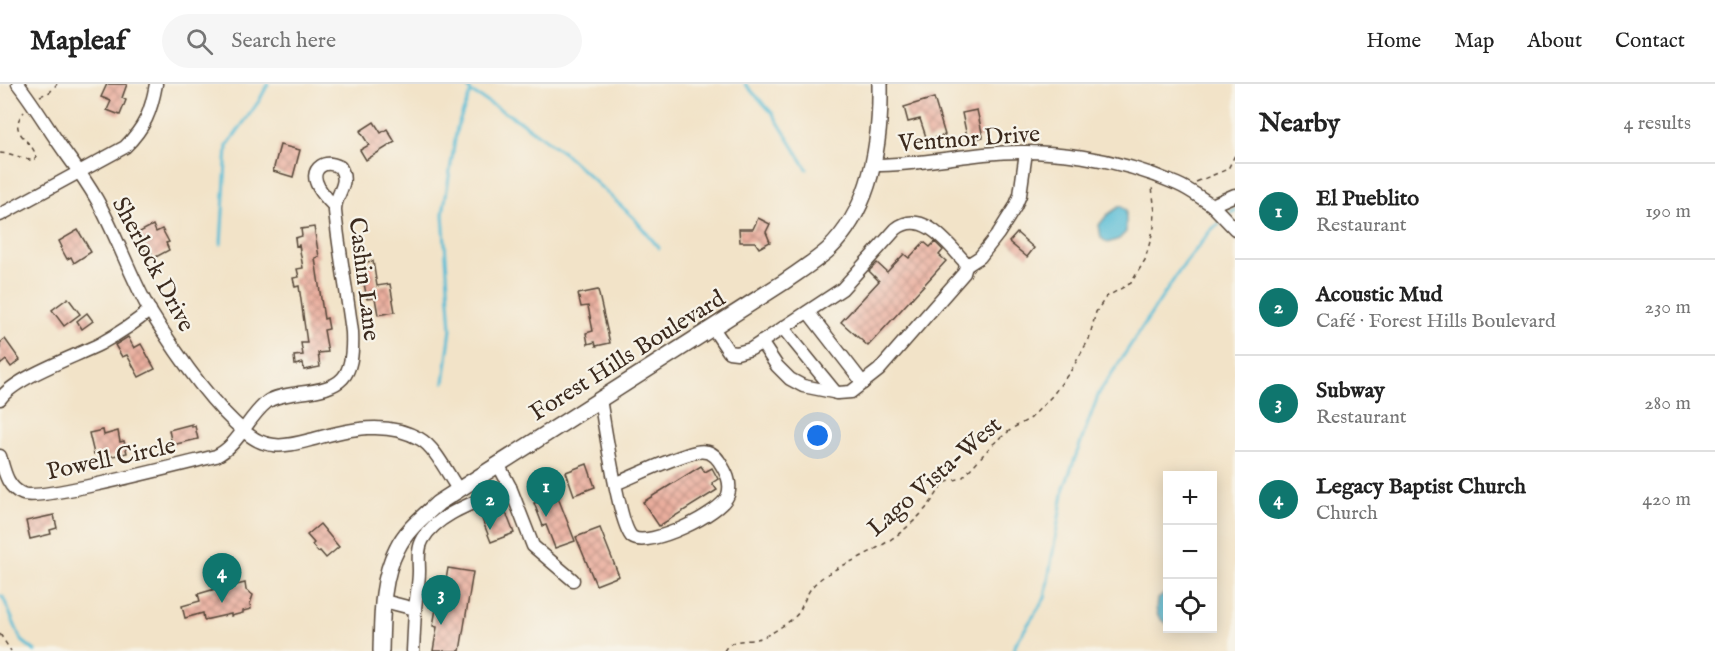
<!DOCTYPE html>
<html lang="en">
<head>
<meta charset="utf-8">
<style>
  :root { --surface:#fff; --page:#f6f6f6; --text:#222; --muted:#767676; --line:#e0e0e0; --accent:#0f766e }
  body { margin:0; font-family:"IM FELL English",serif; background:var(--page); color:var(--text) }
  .controls { position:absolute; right:18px; bottom:18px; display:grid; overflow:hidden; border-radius:0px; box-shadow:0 3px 15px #0003 }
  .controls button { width:54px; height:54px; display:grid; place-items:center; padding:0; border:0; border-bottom:2px solid var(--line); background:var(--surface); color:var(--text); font:30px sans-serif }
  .you { position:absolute; left:818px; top:352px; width:21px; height:21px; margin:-15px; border:4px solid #fff; border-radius:50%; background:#1a73e8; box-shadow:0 0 0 9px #1a73e833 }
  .badge { display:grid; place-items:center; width:39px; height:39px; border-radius:50%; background:var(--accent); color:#fff; font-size:20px; font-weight:700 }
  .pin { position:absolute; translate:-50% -50px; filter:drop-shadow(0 2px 3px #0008) }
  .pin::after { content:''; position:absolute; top:32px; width:21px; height:18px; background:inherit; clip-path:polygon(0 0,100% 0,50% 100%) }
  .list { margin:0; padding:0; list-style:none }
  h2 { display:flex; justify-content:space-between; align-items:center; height:78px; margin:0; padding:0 24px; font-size:26px }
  h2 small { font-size:20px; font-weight:400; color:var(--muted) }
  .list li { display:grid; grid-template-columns:39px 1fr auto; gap:18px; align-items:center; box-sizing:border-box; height:96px; padding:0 24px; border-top:2px solid var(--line) }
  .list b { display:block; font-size:22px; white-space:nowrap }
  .list p { margin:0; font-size:20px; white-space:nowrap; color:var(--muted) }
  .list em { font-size:20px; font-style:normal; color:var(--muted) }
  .icon { flex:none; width:33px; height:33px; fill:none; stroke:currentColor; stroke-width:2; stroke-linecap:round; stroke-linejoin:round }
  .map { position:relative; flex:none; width:1235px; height:567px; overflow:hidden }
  header { display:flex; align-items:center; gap:36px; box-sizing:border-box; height:84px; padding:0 30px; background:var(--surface); border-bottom:2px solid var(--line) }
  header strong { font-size:28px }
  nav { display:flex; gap:33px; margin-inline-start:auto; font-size:21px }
  .search { width:420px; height:54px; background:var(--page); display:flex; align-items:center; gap:15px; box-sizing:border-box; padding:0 21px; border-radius:33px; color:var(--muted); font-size:22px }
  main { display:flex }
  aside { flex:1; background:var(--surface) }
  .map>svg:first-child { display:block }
</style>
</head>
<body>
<header>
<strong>Mapleaf</strong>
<div class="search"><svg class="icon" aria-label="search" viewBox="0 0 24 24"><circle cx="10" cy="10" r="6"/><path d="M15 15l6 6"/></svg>Search here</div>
<nav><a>Home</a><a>Map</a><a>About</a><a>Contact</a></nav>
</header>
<main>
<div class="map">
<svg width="1235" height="567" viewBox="0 0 1235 567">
  <defs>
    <pattern id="building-cross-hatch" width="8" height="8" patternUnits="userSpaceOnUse" patternTransform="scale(1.5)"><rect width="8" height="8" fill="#eaae9e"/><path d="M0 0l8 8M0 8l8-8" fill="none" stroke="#bf8e80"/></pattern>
  </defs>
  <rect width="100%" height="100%" fill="#f7f3e8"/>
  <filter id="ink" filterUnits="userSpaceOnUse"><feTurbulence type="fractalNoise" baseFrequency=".0167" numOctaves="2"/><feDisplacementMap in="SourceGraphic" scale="12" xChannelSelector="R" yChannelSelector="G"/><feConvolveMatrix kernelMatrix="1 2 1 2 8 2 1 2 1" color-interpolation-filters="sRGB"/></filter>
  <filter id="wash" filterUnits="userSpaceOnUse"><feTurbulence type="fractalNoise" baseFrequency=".008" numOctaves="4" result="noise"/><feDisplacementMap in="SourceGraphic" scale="24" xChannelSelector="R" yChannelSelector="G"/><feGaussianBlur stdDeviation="1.35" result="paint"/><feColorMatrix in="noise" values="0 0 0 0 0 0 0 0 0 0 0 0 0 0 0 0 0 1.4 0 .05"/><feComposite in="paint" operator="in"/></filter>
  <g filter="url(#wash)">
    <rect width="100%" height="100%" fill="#f2e3c8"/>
    <g fill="#57bcd5" stroke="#49737a" stroke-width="1.5">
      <polygon points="1120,122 1126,126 1126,148 1119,155 1108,159 1101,154 1099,141 1107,131"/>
      <path d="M1167 508H1168L1167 540C1157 534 1155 528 1157 516Z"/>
    </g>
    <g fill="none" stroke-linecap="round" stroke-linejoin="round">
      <g stroke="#57bcd5" stroke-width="3">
        <polyline points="466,0 471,8 521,38 564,69 633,133 659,164"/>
        <polyline points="745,0 773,30 807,85"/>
        <polyline points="1231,129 1235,126"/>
        <polyline points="221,160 227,62 259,17 268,0"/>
        <polyline points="444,298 451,245 443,130 457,43 471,8"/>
        <polyline points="0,512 3,513 21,556 35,567"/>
        <polyline points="1014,567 1016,559 1045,514 1064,404 1099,309 1180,186 1211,146 1219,140"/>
      </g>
    </g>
    <g id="blocks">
      <g fill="url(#building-cross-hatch)">
        <polygon points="107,0 127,0 122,14 126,16 120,31 107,26 111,17 101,13"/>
        <polygon points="934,14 945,51 927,56 920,35 908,38 904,23"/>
        <polygon points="977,26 983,53 968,57 962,29"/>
        <polygon points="374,38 381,49 387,45 395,58 366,76 360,66 369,61 360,47"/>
        <polygon points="280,61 300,66 293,93 273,87"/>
        <polygon points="758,134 770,140 766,148 770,158 759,164 755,158 740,158 739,145 753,145"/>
        <polygon points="153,141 156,148 162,145 169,158 166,159 169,166 154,174 151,168 147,170 136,150"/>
        <polygon points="314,143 319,173 315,174 324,235 327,234 329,245 324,246 328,268 318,269 320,283 304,286 303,279 295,281 294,272 303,271 301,259 307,259 299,202 295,203 293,194 299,193 297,185 303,184 299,161 296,162 295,154 302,152 301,145"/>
        <polygon points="78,146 91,168 74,179 71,173 67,175 61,164 62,163 59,157"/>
        <polygon points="1017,149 1034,164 1027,173 1009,158"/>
        <polygon points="924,158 930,163 935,158 943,166 939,171 946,177 868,262 841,238 879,197 869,187 877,179 887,188 904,170 909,174"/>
        <polygon points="373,177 377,202 390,200 395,228 378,231 375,214 367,215 360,179"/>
        <polygon points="598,206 610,259 596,262 595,258 588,260 586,249 593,247 588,222 581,223 578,210"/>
        <polygon points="68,214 80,230 64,242 52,226"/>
        <polygon points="87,229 93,237 82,245 77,237"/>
        <polygon points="128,253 134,264 141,260 155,285 139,293 127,271 122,273 115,261"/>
        <polygon points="5,255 20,276 11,283 6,276 0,281 0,259"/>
        <polygon points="192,340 192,343 195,342 198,355 172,361 169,346"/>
        <polygon points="103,346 104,351 118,347 120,358 124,357 127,369 99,375 97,369 94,370 89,349"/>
        <polygon points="587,380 595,403 574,411 566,388"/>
        <polygon points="701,382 705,388 712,384 718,395 712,399 717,406 659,442 643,418"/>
        <polygon points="548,388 575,457 555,464 546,441 543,442 534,419 537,418 528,396"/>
        <polygon points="501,416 514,449 491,458 478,425"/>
        <polygon points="54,431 57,444 50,446 51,450 30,455 26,437"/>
        <polygon points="320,440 339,463 326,474 320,467 318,468 312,461 314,459 307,451"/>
        <polygon points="600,444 619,492 596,501 576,453"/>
        <polygon points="448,484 473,488 460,567 433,567 437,543 433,542 437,519 442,519"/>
        <polygon points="236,499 237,501 245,499 246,506 253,511 250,520 251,525 243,527 243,529 231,532 231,530 204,536 203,529 185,534 182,522 200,517 198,510"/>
      </g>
    </g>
  </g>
  <g filter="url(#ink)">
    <use href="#blocks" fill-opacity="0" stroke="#564638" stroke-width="1.5"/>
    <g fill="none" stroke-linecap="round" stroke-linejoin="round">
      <defs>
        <g id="minor">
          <path d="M18 0C36 23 50 48 67 71 78 86 88 100 97 116 117 152 130 192 150 227 174 266 210 319 245 348 254 355 262 360 274 361 286 363 302 358 314 355 348 345 387 336 420 355 435 363 448 391 458 405"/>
          <path d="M874 81C911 81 947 74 984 70 1047 63 1118 74 1177 100 1189 105 1201 114 1212 121L1235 111"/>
          <polyline points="1212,121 1235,145"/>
          <path d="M0 131 125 63C145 43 151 28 156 0"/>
          <polyline points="966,182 980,173 998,150 1015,123 1020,111 1026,68"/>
          <polyline points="808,228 863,299"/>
          <path d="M713 244 729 268 737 269 751 265 842 205 896 145C922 124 948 160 964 177L966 182 964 189 879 286 851 308 838 309 803 302 790 295 777 282 761 258"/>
          <polyline points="783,244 836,309"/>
          <path d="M0 315C16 293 74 273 100 260 118 250 135 239 150 226"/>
          <path d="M600 315C604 337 619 442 632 453 648 465 722 429 728 411 732 398 726 388 719 377 714 369 706 366 696 368 671 374 639 390 615 400"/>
          <path d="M0 372C4 386 7 404 23 410 43 417 186 379 216 372 239 361 247 334 267 318 275 312 288 311 298 309 343 304 354 295 352 248 347 208 339 167 335 127 334 110 351 101 340 83 334 80 327 78 321 82 305 93 326 114 335 123"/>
          <polyline points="510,403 533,462 573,496"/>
          <polyline points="384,517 415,525 413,567"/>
          <path d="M415 525C416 512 419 500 419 487 419 477 417 465 423 455 438 428 483 416 510 403L498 380"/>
        </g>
        <path id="major" d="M381 567C382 534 381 495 397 465 406 446 423 433 438 419L784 198C798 188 816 177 829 165 872 123 881 57 880 0"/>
      </defs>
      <use href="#minor" stroke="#564638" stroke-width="15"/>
      <use href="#major" stroke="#564638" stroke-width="18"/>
      <g stroke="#564638" stroke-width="1.5" stroke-dasharray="4.5 4.5" stroke-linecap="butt">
        <polyline points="40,12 50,8 57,0"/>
        <path d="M0 69 10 70 33 77 36 74C35 56 5 50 24 28"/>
        <polyline points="1196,98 1228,85 1235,71"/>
        <polyline points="0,550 11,567"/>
        <path d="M724 567C731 554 744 558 757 555 765 553 774 548 781 543 787 539 795 534 799 528 805 517 807 506 818 497 832 485 850 479 866 470 898 454 927 430 943 399L962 394 993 360 1013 344 1031 334 1052 312 1072 285 1089 255 1096 228 1106 213 1131 199 1145 176 1154 143 1155 128 1152 103"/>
      </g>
      <use href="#minor" stroke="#fff" stroke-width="12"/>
      <use href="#major" stroke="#fff" stroke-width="15"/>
    </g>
  </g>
  <g text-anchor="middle" stroke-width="4.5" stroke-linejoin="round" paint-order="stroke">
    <g font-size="24" fill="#3b2a1e" stroke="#f7f3e8">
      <text transform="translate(969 54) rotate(-4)" y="8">Ventnor Drive</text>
      <text transform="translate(154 180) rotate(62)" y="8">Sherlock Drive</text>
      <text transform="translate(365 195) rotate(83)" y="8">Cashin Lane</text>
      <text transform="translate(627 271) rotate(-32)" y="8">Forest Hills Boulevard</text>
      <text transform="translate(111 374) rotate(-12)" y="8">Powell Circle</text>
      <text transform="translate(934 392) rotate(-41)" y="8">Lago Vista-West</text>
    </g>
  </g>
</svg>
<div class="controls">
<button>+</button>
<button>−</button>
<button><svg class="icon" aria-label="locate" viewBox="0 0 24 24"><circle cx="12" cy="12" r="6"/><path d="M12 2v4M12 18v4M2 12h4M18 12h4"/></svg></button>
</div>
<div class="you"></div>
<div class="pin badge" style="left:546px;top:433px">1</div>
<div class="pin badge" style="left:490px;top:446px">2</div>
<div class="pin badge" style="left:441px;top:541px">3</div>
<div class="pin badge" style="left:222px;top:519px">4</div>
</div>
<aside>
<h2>Nearby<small>4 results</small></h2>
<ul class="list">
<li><span class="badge">1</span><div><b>El Pueblito</b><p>Restaurant</p></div><em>190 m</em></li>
<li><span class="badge">2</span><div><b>Acoustic Mud</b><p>Café · Forest Hills Boulevard</p></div><em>230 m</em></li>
<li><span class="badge">3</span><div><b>Subway</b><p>Restaurant</p></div><em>280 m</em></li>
<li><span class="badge">4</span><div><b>Legacy Baptist Church</b><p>Church</p></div><em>420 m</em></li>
</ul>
</aside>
</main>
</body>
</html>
